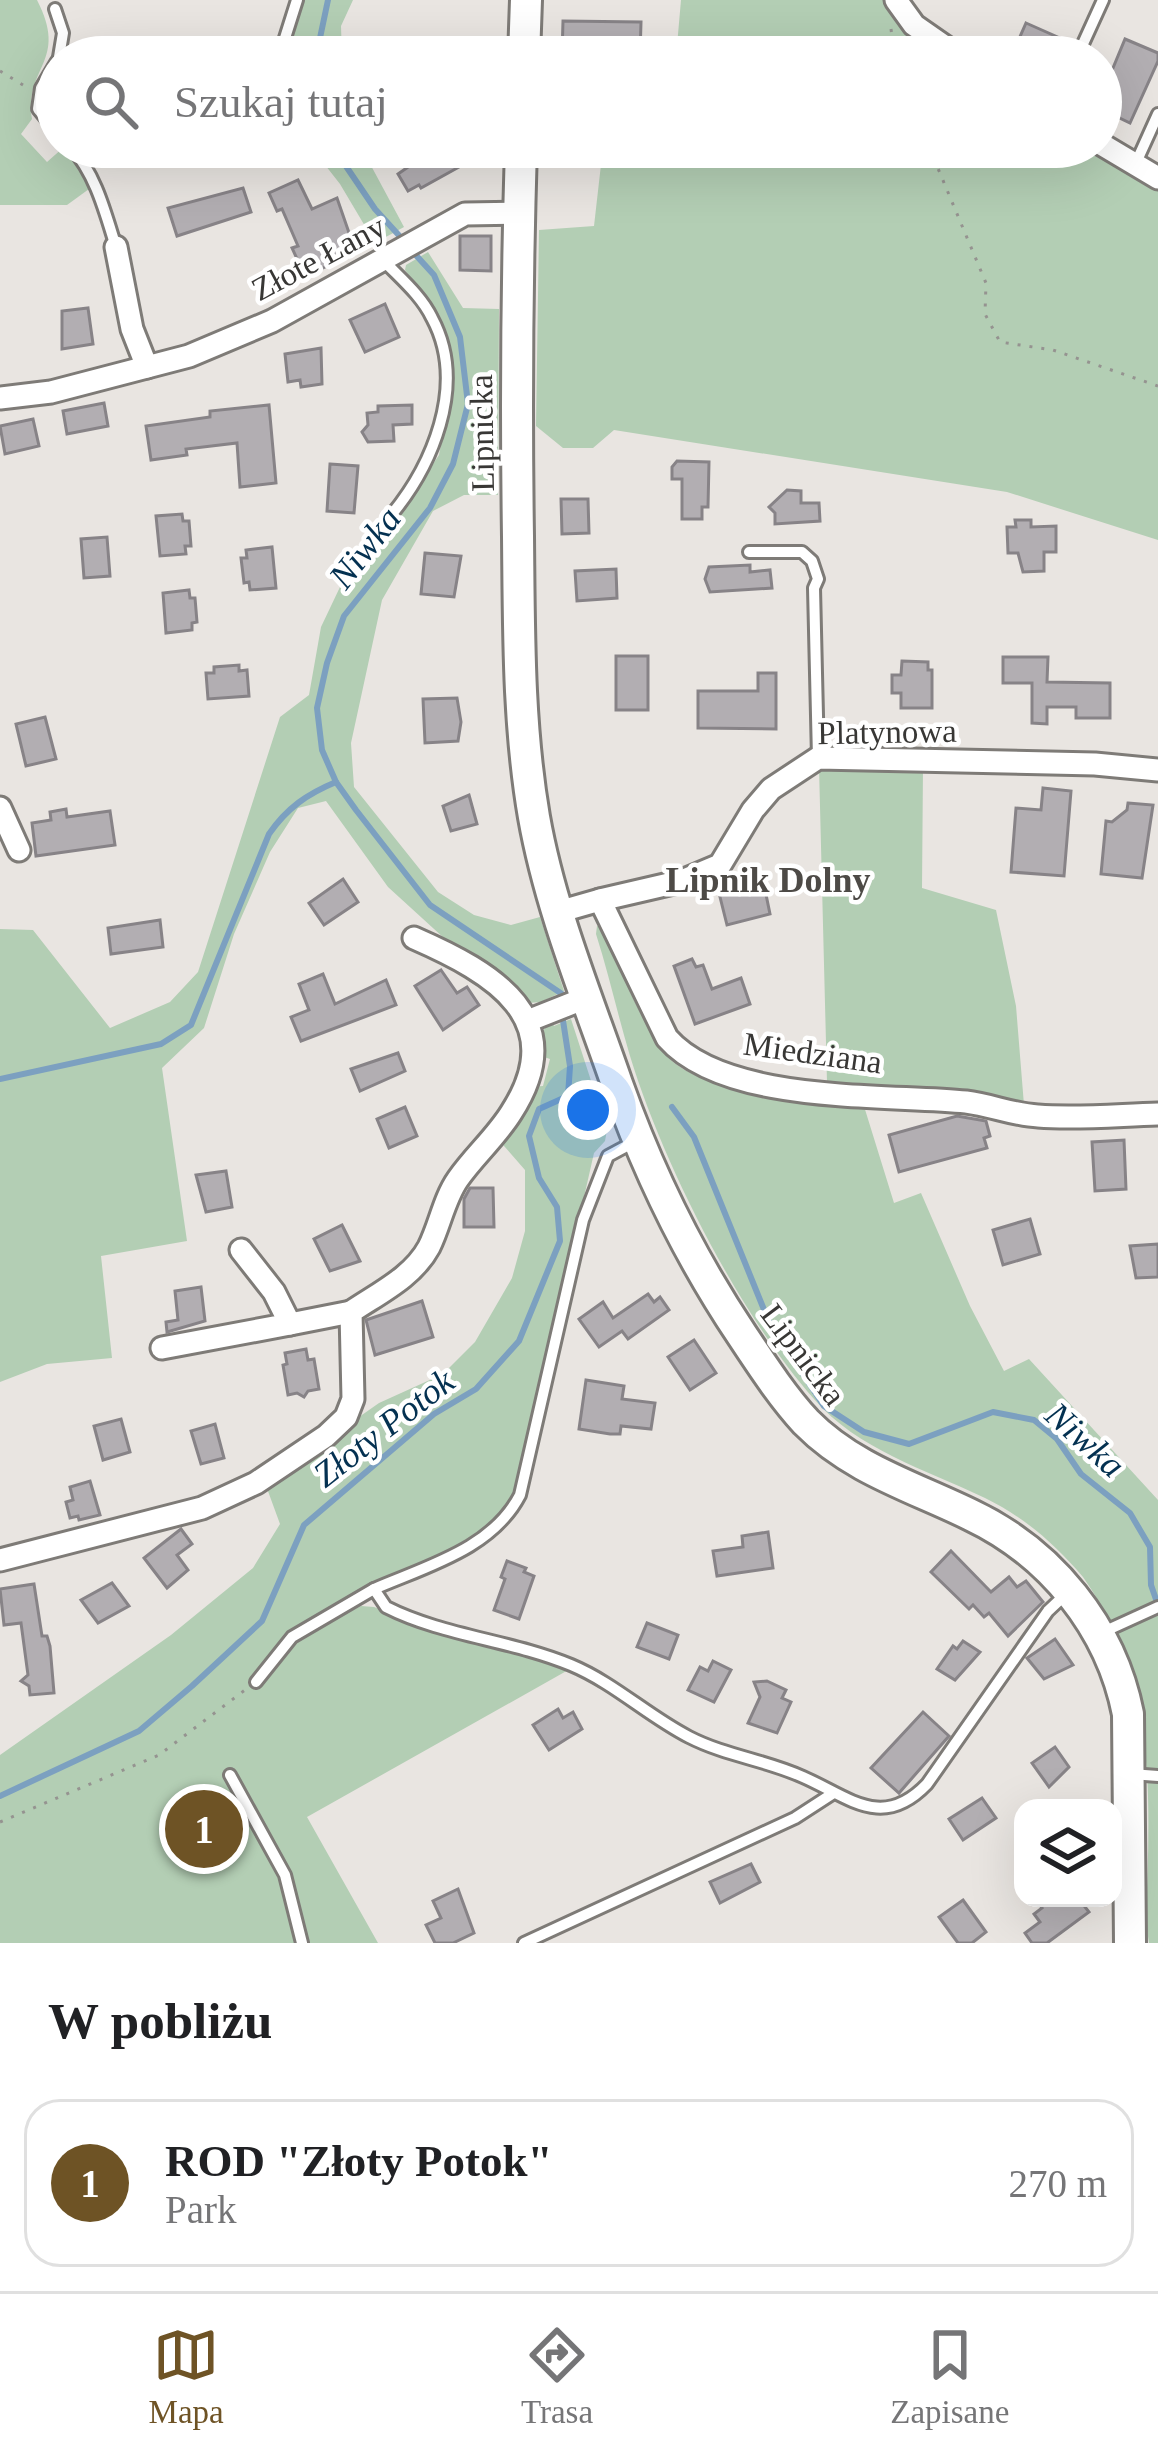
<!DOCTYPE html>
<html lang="pl">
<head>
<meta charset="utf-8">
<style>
  :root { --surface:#fff; --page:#f2f2f2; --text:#202124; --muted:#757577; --line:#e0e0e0; --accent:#6e5325 }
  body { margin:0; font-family:"Times New Roman",serif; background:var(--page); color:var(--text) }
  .controls { position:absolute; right:36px; bottom:36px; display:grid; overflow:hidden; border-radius:24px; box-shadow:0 12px 48px #0002 }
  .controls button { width:108px; height:108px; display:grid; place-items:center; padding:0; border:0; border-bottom:3px solid var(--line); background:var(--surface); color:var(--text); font:60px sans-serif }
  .you { position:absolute; left:588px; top:1110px; width:42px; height:42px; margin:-30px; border:9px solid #fff; border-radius:50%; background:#1a73e8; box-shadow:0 0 0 18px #1a73e833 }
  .badge { display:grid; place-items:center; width:78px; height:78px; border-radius:50%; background:var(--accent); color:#fff; font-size:39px; font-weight:700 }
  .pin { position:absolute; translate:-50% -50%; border:6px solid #fff; box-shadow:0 3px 12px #0006 }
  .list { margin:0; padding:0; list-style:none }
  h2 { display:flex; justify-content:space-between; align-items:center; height:156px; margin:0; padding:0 48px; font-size:51px }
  h2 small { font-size:39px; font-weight:400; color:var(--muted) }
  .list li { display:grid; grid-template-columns:78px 1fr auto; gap:36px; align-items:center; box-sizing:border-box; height:168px; margin:0 24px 24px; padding:0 24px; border:3px solid var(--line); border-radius:36px }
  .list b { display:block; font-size:45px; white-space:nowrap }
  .list p { margin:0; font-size:39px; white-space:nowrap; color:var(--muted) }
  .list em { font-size:39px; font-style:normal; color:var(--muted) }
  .icon { flex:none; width:66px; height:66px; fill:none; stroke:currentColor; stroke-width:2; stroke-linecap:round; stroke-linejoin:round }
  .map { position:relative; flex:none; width:1158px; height:1943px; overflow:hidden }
  .search { position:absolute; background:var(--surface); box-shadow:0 12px 48px #0002; left:36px; right:36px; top:36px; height:132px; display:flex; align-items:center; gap:30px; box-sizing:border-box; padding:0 42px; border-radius:66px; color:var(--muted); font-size:45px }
  .sheet { height:348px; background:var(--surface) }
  nav { display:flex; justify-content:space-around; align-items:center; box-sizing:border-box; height:168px; border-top:3px solid var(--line); background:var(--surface); font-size:33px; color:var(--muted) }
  nav a { display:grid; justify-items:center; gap:6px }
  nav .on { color:var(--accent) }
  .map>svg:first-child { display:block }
</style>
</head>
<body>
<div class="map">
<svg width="1158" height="1943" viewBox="0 0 1158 1943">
  <rect width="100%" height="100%" fill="#e9e5e1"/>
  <g fill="#b3ceb4">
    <path d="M0 0H37C69 62 24 66 32 119L21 134 47 162 64 147 78 162 89 189 67 205H0Z"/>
    <polygon points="303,0 353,0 341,26 342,57 287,57"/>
    <polygon points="681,0 883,0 911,34 947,57 676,57"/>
    <polygon points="311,147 361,147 404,227 375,243 340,184"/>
    <polygon points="603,147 1091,147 1158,186 1158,540 1007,492 614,430 593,448 563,448 536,426 539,230 594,226"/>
    <polygon points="428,252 463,308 499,309 498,495 464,495 433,511 382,600 351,743 354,787 438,892 474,915 511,925 540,917 564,991 541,1002 528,1003 445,939 388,887 326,801 298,808 270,852 234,934 204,1028 162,1068 187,1241 101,1256 112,1358 47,1364 0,1382 0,929 33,930 110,1028 170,1002 198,972 280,717 309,695 321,627 359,547 392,525 439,455 446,417 449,353 433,308 405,270 406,265"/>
    <polygon points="819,767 923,767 922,888 996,910 1016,1006 1024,1105 970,1094 827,1082"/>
    <path d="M597 926 602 927C618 961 645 1036 671 1060 707 1094 815 1098 863 1103L894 1203 921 1193 970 1306 1004 1371 1029 1359 1158 1500V1943H1149L1146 1923C1150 1794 1158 1683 1083 1577 1055 1544 1024 1517 985 1498 925 1469 858 1450 814 1399 739 1314 663 1164 630 1056 618 1016 609 975 596 934Z"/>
    <polygon points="571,1019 607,1130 605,1141 594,1153 517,1492 504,1516 468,1543 312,1619 310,1631 361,1606 374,1607 434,1630 488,1641 570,1669 307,1817 378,1943 0,1943 0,1755 171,1635 253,1568 280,1524 265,1483 379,1403 443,1374 475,1342 512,1278 525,1231 525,1170 497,1138 530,1087 543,1086 550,1059 541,1056 540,1035 551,1020 554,1026"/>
  </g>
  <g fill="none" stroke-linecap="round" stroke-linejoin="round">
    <g stroke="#7ca0c0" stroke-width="6">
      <polyline points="316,57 328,0"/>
      <polyline points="333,147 375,209 405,242"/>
      <polyline points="413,252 434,275 460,337 468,404 453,464 430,508 344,616 327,663 317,708 322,750 336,782 356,810 430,905 562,994"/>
      <path d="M0 1079 161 1044 191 1025 269 834C287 808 307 794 336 782"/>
      <polyline points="672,1107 694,1137 769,1322 824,1406 864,1432 909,1444 993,1412 1034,1420 1057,1439 1081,1474 1130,1513 1150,1547 1151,1585 1158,1605"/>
      <polyline points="0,1796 139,1731 192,1686 262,1621 304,1525 434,1414 476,1389 519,1341 560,1241 557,1207 539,1178 529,1136 539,1109 568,1096 570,1066 562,1014"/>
    </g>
  </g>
  <g fill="#b2aeb2" stroke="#878387" stroke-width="3">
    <polygon points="563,21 641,22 640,56 562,55"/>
    <polygon points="1026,23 1062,39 1054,57 1011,57"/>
    <polygon points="1125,39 1158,53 1158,61 1130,123 1101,109 1101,77 1108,80"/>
    <polygon points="437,147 447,147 459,167 421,188 419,185 408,191 398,174"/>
    <polygon points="298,180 312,209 337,198 356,253 305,276 292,248 298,246 282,209 277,211 269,193"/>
    <polygon points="243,188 251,212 177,236 168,208"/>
    <polygon points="460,236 491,236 491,271 460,270"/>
    <polygon points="385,304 399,337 365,352 350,320"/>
    <polygon points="88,308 93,344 62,349 62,311"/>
    <polygon points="321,348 322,384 301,387 300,380 288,382 285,354"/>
    <polygon points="104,403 108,426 67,434 63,411"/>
    <polygon points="269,405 276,483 240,487 237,443 186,449 187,455 151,460 146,426 210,417 210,411"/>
    <polygon points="412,405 412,424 393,425 394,441 368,442 362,432 368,425 367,413 378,412 378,406"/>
    <polygon points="33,419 39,446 5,454 0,426"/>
    <polygon points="677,461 709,462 708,507 702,507 702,519 682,519 682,479 672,479 672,467"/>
    <polygon points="330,464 358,466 354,513 327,511"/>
    <polygon points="787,490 801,491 801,503 819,503 820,521 775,524 775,513 769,507"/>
    <polygon points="561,499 588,499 589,533 562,534"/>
    <polygon points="182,514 183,521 189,521 191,546 185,546 186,554 160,556 156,516"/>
    <polygon points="1015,520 1031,520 1031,527 1056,526 1056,552 1044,552 1044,571 1023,572 1018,553 1008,553 1007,527 1016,527"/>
    <polygon points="107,537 110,576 84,578 81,539"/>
    <polygon points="272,547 276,588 250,590 249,582 244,583 241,558 247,558 246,550"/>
    <polygon points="425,553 461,556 454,597 421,594"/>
    <polygon points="750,565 750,572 770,570 772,588 710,592 705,579 709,567"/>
    <polygon points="616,569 617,598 577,601 575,571"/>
    <polygon points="189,590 190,598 195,598 197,622 192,623 192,630 166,633 163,593"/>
    <rect x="616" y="656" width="32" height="54"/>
    <polygon points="1003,657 1048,657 1047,682 1110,683 1110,718 1076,718 1076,707 1047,707 1047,724 1032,723 1032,683 1003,683"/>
    <polygon points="902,661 928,662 928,670 932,670 932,708 901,708 901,693 892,693 892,675 901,675"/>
    <polygon points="239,665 239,671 247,670 249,696 208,699 206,673 214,673 214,667"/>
    <polygon points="758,673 776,673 776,729 698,728 698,691 758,691"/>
    <polygon points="457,698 461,722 458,741 425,743 423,699"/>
    <polygon points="45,717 56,759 26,766 16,724"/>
    <polygon points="1043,788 1071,791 1064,876 1011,872 1016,808 1041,810"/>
    <polygon points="469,795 477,824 451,831 443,806"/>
    <polygon points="1128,803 1153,805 1142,878 1101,874 1106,821 1112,822 1127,810"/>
    <polygon points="66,809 67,817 110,811 115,845 36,856 32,823 51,820 50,812"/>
    <polygon points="343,879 358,902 324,925 309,903"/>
    <polygon points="763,880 770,914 727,925 718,889"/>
    <polygon points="160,920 163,947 111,954 108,928"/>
    <polygon points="692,959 696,967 703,965 712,989 741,978 750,1004 695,1024 674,966"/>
    <polygon points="441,970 457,993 467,987 479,1005 443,1030 415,986"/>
    <polygon points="323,974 335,1004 386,980 396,1005 301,1041 291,1017 309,1010 299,984"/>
    <polygon points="398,1053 405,1071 360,1091 351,1069"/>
    <polygon points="405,1107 417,1136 389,1148 377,1119"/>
    <polygon points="957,1116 986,1121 990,1136 984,1138 987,1148 899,1172 889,1135"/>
    <polygon points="1124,1140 1126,1189 1095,1191 1092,1142"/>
    <polygon points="226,1171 232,1207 206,1212 196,1175"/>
    <polygon points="470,1188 493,1188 494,1227 464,1227 464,1199"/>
    <polygon points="1030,1219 1040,1254 1003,1265 993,1230"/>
    <polygon points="342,1225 360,1261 330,1271 314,1239"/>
    <polygon points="1158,1244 1158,1277 1136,1278 1130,1246"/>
    <polygon points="201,1287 205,1321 167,1332 166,1322 178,1320 175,1291"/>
    <polygon points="648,1294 654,1302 660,1297 669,1310 628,1339 622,1331 599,1347 579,1319 603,1302 613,1318"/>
    <polygon points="422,1301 433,1337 375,1355 366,1320"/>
    <polygon points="694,1340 716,1373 690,1390 668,1357"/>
    <polygon points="306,1349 308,1360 314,1359 319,1389 308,1391 304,1397 297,1393 288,1395 283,1365 287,1364 285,1353"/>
    <polygon points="586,1380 624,1386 622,1399 655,1403 651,1429 621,1426 620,1434 610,1434 579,1429"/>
    <polygon points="121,1419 130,1452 103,1460 94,1426"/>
    <polygon points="215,1424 224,1458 201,1464 191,1431"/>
    <polygon points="90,1481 100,1515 79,1520 78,1516 70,1518 66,1502 73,1500 70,1487"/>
    <polygon points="181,1529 192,1544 177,1555 188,1570 167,1588 144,1558"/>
    <polygon points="768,1532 773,1568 717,1576 713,1551 743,1547 742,1536"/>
    <polygon points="951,1551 991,1592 1009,1577 1017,1587 1026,1581 1043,1602 1008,1636 989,1613 984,1617 973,1605 969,1609 931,1572"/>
    <polygon points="507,1561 526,1568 524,1572 534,1576 519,1619 494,1610 505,1579 501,1577"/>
    <polygon points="112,1583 129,1606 98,1623 81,1600"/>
    <polygon points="34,1584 42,1636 47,1636 50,1646 54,1693 30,1695 29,1686 21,1681 28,1675 21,1623 4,1625 0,1589"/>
    <polygon points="647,1623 678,1635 669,1659 637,1647"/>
    <polygon points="1055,1639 1073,1665 1044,1679 1027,1658"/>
    <polygon points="963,1641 980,1652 955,1680 937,1669 953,1646 957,1649"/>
    <polygon points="713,1661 731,1670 714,1702 688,1690 700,1667 708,1671"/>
    <polygon points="767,1681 786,1690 782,1698 791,1702 777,1733 748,1723 760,1697 754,1682"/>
    <polygon points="558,1709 563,1718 573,1712 582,1729 549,1750 533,1725"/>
    <polygon points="923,1712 949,1736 899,1793 871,1768"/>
    <polygon points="1055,1747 1069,1767 1049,1787 1032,1763"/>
    <polygon points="982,1798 996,1818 963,1840 949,1819"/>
    <polygon points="751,1864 760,1882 720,1903 710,1882"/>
    <polygon points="458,1889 474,1933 453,1943 435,1943 426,1925 441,1918 433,1901"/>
    <polygon points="1035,1898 1078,1898 1089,1912 1047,1943 1032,1943 1025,1933 1040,1922 1034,1914 1042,1908"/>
    <polygon points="963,1900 986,1932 972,1943 958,1943 939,1917"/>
  </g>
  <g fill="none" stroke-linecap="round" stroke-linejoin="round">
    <defs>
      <g id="lane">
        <polyline points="55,9 63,33 59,57"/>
        <polyline points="279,57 297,0"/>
        <polyline points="1077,57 1103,0"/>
        <polyline points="57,61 41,88 38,109 57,132"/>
        <path d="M71 147C96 175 105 212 116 247"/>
        <polyline points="1135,165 1158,114"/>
        <path d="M383 260C400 278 421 295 432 318 468 385 432 468 387 520"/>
        <polyline points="749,552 802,552 812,561 818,579 814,588 818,758"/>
        <path d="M634 1142 608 1156 583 1220 520 1495C492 1549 427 1566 374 1589L386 1607C443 1636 511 1640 571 1665 614 1683 648 1716 689 1737 726 1756 766 1760 803 1777 849 1797 882 1831 927 1784L1048 1611 1066 1594"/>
        <polyline points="1101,1633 1158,1607"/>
        <polyline points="256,1682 292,1637 374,1589"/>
        <polyline points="1131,1774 1158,1776"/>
        <polyline points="230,1775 285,1875 302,1943"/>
        <polyline points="524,1943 795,1818 832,1794"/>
      </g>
      <g id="street">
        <polyline points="896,0 914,25 960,57"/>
        <polyline points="1101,144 1158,178"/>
        <polyline points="116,247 132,329 147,367"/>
        <polyline points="0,398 51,392 189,356 272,321 465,214 519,213"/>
        <polyline points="0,808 19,850"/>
        <polyline points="600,900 682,881 720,865 753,810 771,789 818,758 1095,764 1158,770"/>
        <path d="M558 912 600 900 667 1038C725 1104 883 1094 966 1102 991 1105 1014 1115 1038 1116 1078 1119 1119 1115 1158 1114"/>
        <polyline points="530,1020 588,997"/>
        <polyline points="290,1324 351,1312"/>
        <polyline points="162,1348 290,1324 274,1292 241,1250"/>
        <path d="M0 1560 202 1508 256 1483 326 1436 346 1417 353 1399 351 1312C379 1293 413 1277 429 1247 440 1225 444 1199 458 1179 474 1156 496 1137 511 1113 572 1019 494 973 414 938"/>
      </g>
      <g id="secondary">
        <polyline points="524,57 526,0"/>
        <path d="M521 147C517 277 516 406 518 536 519 630 518 724 534 817 550 908 587 997 617 1084 649 1174 689 1256 742 1335 762 1365 782 1396 806 1422 852 1469 914 1487 971 1515 1051 1553 1111 1627 1128 1714L1130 1943"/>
      </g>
    </defs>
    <use href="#lane" stroke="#7e7b77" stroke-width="16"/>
    <use href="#street" stroke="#7e7b77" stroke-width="27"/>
    <use href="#secondary" stroke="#7e7b77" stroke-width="36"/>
    <g stroke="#959390" stroke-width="3" stroke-dasharray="3 9" stroke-linecap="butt">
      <polyline points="891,29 895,57"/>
      <polyline points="0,71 23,85"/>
      <polyline points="929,147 986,283 985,314 1000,342 1053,350 1158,386"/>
      <polyline points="0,1822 159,1755 245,1690"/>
    </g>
    <use href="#lane" stroke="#fff" stroke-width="10"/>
    <use href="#street" stroke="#fff" stroke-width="21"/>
    <use href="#secondary" stroke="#fff" stroke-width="30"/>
  </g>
  <g text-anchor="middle" stroke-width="9" stroke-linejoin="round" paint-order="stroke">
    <g font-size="33" fill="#383735" stroke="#fff">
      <text transform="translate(318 257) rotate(-28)" y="12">Złote Łany</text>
      <text transform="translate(481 433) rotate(-91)" y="12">Lipnicka</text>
      <text transform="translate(887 731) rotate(-1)" y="12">Platynowa</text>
      <text transform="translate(813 1052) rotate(8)" y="12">Miedziana</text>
      <text transform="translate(804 1354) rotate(53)" y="12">Lipnicka</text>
    </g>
    <g font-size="36" font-style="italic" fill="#043151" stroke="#fff">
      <text transform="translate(364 547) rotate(-52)" y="13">Niwka</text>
      <text transform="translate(383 1427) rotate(-38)" y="13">Złoty Potok</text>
      <text transform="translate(1086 1439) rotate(42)" y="13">Niwka</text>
    </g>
    <g font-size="36" font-weight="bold" fill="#4d4a46" stroke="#fff">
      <text x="768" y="892">Lipnik Dolny</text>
    </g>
  </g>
</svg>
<div class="controls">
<button><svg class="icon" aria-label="layers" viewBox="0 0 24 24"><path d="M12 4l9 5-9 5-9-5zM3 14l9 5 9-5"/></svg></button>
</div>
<div class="you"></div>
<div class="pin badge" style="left:204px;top:1829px">1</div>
<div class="search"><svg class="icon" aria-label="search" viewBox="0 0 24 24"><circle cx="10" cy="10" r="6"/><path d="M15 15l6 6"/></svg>Szukaj tutaj</div>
</div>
<section class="sheet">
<h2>W pobliżu<small></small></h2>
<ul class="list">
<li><span class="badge">1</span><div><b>ROD &quot;Złoty Potok&quot;</b><p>Park</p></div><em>270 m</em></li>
</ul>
</section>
<nav>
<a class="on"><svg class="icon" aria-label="map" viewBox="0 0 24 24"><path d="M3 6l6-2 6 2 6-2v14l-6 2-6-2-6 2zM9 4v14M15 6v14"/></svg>Mapa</a>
<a><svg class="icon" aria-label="directions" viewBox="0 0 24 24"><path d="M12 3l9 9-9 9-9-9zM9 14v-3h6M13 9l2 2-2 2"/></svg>Trasa</a>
<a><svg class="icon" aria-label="saved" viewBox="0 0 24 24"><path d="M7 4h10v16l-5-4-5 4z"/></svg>Zapisane</a>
</nav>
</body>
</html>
